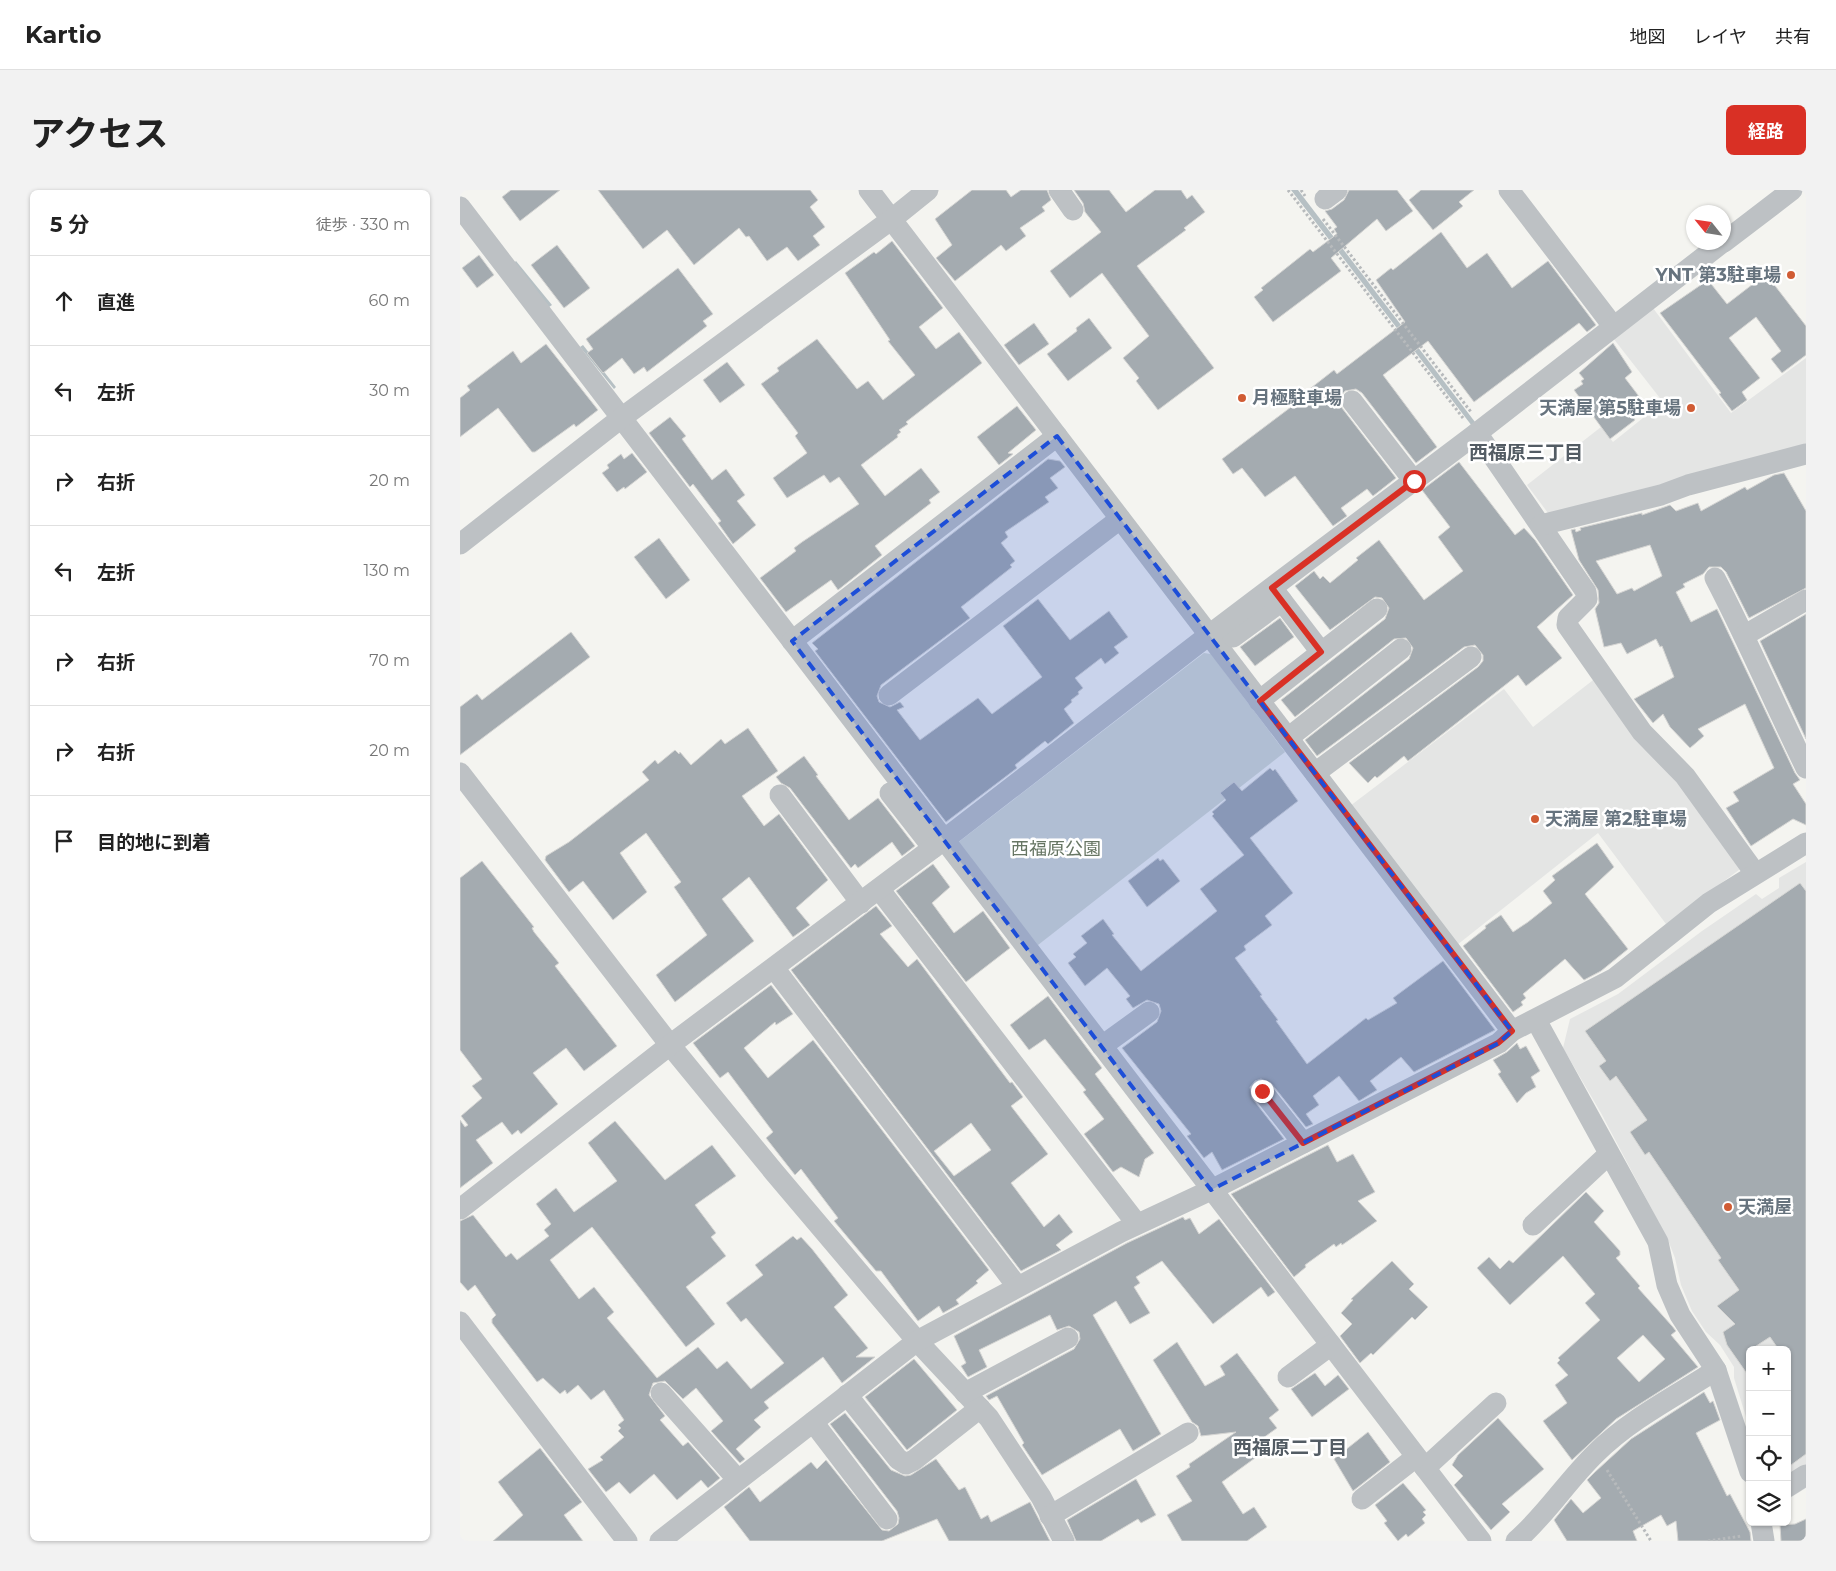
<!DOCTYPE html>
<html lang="ja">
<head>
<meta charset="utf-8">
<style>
  :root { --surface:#fff; --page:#f2f2f2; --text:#222; --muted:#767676; --line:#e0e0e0; --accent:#d93025 }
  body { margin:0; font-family:Montserrat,"Noto Sans JP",sans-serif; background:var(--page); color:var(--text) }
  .controls { position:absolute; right:15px; bottom:15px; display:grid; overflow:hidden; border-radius:8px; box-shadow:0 1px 4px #0004 }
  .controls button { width:45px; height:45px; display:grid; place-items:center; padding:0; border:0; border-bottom:1px solid var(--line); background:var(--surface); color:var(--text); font:25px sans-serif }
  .compass { position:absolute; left:1226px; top:15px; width:45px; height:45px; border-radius:50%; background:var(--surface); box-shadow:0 1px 4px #0004; rotate:300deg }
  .stop { position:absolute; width:15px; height:15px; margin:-11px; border:4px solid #d93025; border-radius:50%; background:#fff }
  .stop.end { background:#d93025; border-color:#fff; box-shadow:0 1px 5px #0008 }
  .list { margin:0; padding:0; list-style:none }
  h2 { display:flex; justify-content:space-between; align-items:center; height:65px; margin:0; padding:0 20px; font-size:21px }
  h2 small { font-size:16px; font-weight:400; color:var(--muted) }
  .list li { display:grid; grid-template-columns:32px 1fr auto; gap:15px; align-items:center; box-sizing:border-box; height:90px; padding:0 20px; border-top:1px solid var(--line) }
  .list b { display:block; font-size:19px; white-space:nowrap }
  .list em { font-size:16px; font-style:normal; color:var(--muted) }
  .icon { flex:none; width:28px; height:28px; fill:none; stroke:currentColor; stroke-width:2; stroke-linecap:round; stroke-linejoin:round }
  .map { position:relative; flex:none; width:1346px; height:1351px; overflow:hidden; border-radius:8px }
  header { display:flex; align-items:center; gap:30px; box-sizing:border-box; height:70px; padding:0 25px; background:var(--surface); border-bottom:1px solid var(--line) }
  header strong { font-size:24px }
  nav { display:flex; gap:28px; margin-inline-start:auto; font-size:18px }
  .intro { display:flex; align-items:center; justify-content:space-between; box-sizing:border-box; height:120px; padding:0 30px }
  h1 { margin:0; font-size:35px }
  .button { padding:12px 22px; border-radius:8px; background:var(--accent); color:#fff; font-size:18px; font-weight:700 }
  main { display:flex; gap:30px; padding:0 30px }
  aside { flex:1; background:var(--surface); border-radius:8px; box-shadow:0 1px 4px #0004 }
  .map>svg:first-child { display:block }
</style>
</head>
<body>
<header>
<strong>Kartio</strong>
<nav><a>地図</a><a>レイヤ</a><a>共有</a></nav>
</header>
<div class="intro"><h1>アクセス</h1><a class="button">経路</a></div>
<main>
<aside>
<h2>5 分<small>徒歩 · 330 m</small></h2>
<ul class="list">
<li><svg class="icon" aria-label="ahead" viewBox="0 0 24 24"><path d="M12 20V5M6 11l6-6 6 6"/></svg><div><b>直進</b></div><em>60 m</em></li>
<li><svg class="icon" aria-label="left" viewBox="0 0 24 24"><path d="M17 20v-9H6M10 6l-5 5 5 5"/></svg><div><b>左折</b></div><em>30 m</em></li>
<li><svg class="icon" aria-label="right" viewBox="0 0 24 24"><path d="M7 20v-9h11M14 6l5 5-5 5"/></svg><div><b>右折</b></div><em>20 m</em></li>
<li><svg class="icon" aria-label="left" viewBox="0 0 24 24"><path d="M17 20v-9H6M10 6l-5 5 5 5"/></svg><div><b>左折</b></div><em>130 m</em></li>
<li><svg class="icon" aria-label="right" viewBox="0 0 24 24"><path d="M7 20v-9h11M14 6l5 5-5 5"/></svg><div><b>右折</b></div><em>70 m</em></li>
<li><svg class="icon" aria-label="right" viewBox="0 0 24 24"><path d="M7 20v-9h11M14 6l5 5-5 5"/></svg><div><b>右折</b></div><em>20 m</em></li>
<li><svg class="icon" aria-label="arrive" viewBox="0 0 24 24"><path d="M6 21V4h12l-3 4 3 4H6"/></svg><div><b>目的地に到着</b></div></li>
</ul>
</aside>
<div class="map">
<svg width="1346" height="1351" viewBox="0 0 1346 1351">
  <rect width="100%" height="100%" fill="#f4f4f0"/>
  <g fill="#e4e5e4">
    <polygon points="1193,118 1271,223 1346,168 1346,259 1091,327 1067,295 1141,237 1153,252 1203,212 1153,148"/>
    <polygon points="1137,487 1220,587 1283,677 1206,734 1138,643 997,755 890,616 1044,499 1073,537"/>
    <polygon points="1346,672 1346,1298 1327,1310 1327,1160 1290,1160 1290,1240 1274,1188 1274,1177 1260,1155 1246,1142 1232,1121 1221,1095 1215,1068 1208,1050 1141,923 1103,858 1110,829 1158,804 1242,741 1296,704 1302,709 1319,698 1319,688"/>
  </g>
  <polygon fill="#d5dad2" points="744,463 751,464 825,562 578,755 496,654"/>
  <g fill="#b6c0c4">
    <polygon points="831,0 838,0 1015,232 1012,236"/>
    <polygon points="56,71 92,115 89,117 54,73"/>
    <polygon points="123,155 156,197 154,199 120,157"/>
  </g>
  <g fill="#a4abb0" stroke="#d5d5d3" fill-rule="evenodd">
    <polygon points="51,0 100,0 60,31 42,7"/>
    <polygon points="138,0 350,0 358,10 350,17 365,37 353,46 360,55 338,71 327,57 307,71 289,46 286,47 279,38 234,75 207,40 183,59"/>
    <polygon points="512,0 546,0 551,7 561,0 587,0 591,10 582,17 585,21 560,38 566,46 546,61 541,55 495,91 476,68 492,55 475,29"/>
    <polygon points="614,0 649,0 666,22 695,0 721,0 727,9 732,5 745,22 724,38 726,40 677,76 754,178 698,220 676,191 679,188 663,168 689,146 642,83 610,108 590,81 641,42 625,22 623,13"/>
    <polygon points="889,0 937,0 953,21 926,41 917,29 871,68 881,81 813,132 794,107 803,100 801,98 850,59 853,62 877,44 874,39 877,37 865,21 872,19 884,10"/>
    <polygon points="961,0 1014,0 999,12 1003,16 973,40 949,10"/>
    <polygon points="981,42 1007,78 1027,63 1052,98 1088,71 1136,135 1127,142 1119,133 1014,212 968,151 923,185 977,257 956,273 902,203 896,199 885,201 880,207 882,218 936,288 913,306 907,299 881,318 887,326 873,336 835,286 805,307 782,278 773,284 762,269 835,214 833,212 874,180 877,184 945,132 916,90 931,78 933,80"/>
    <polygon points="432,51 483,118 459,137 476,159 499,142 522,173 446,232 448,234 439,240 441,242 437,245 438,247 401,275 425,306 461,278 480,302 469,310 471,313 415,356 422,365 378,400 371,390 326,422 300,388 336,361 334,358 342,352 399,314 379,287 370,293 364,285 327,308 313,288 347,263 335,246 338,243 301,194 319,181 317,178 357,149 397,199 408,191 423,210 455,185 428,151 430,150 385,83 414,62 416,64"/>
    <polygon points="97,55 130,98 104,118 71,75"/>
    <polygon points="19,65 34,85 17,98 2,78"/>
    <polygon points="218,78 253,124 243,131 247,136 187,182 184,177 174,184 162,168 143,183 127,163 133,159 126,149"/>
    <polygon points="1306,84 1346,136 1346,165 1322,183 1311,169 1321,161 1296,127 1269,148 1300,188 1282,202 1287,210 1272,221 1259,204 1261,203 1200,123 1248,90 1267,114"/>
    <polygon points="629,128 652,158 608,191 587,164 617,141 616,138"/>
    <polygon points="574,133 589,154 559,175 544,155"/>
    <polygon points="1153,153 1172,182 1165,188 1181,209 1167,219 1175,230 1150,249 1114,200 1123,194 1121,191 1124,189 1119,183"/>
    <polygon points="86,154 138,220 116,237 114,234 75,262 72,262 38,218 0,247 0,208 10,200 7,196 53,161 61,173"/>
    <polygon points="267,172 285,195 260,213 243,190"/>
    <polygon points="557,216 576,240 548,263 553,264 539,275 517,247"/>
    <polygon points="210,227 226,246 222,249 252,290 266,279 285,305 277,311 296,335 273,354 258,333 261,331 233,294 230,297 189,243"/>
    <polygon points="172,263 187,282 165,299 164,297 157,302 142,283 149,278 147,275 161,264 164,269"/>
    <polygon points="588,269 600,271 605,277 590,288 598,298 585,307 589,312 545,342 548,347 541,353 555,371 550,375 552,377 501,417 510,428 421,495 417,506 419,512 430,517 440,512 444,517 437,520 460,550 518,508 532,524 582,487 543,436 578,409 610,450 649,421 668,447 654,457 659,463 645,474 641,468 615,488 623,498 618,502 619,504 611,510 612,512 604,519 614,533 588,554 585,551 555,575 557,578 486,632 355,461 358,459 352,453"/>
    <polygon points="999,272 1055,345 1064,338 1075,350 1113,405 1077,437 1102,468 1066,496 1058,485 948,571 944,566 917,588 915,586 908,593 889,573 1018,477 1023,471 1023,465 1015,455 1004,457 857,566 845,550 949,469 953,458 946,448 934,449 835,527 821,510 925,429 929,418 922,408 915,407 870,440 835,396 854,381 860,389 863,386 870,393 898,370 896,368 919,350 964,410 1003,381 978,347 990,337 962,300"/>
    <path d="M1324 283 1346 321V398L1289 428 1266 382 1261 377H1249L1243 384 1223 394 1225 397 1216 402 1231 432 1257 419 1335 583 1340 590 1333 594 1346 614V635L1333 629 1291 656 1266 618 1279 611 1273 602 1314 578 1285 514 1238 539 1244 546 1230 558 1210 537 1203 524 1193 533 1174 509 1214 487 1202 456 1200 457 1196 449 1167 464 1161 453 1144 457 1135 419 1139 413 1138 400 1119 370 1111 340 1115 339 1116 342 1121 340 1120 338 1182 323V325L1210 315 1216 321 1238 313 1241 321 1285 297 1287 300 1314 285ZM1190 355 1202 386 1174 401 1172 398 1157 404 1136 371Z"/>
    <polygon points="199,348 230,390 206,409 174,367"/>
    <polygon points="1346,424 1346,549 1300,451"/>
    <polygon points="820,428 834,447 795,476 780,457"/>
    <polygon points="111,442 130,467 0,565 0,517 17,504 22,510"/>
    <polygon points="288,538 318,581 282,606 304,636 319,624 368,690 336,718 350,735 333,747 289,687 262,709 294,751 215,812 196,785 247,745 214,697 221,692 186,643 160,663 187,702 153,730 123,691 109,702 85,670 86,666 109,652 189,590 182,582 195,570 198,574 215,560 219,564 220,562 231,575 261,549 265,554"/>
    <polygon points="344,566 358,585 356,586 389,630 418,608 455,656 442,666 432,652 398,678 395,674 391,678 330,598 321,593 316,587"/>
    <polygon points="810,578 813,581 815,579 838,611 790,648 833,703 805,726 812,735 784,756 786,760 775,768 802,805 800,806 818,830 816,831 847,874 906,828 908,830 937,813 933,808 983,771 1035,840 954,882 941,867 910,891 917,900 899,911 879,886 853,906 859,915 846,924 853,934 846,937 811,893 801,889 795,891 790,897 792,908 824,949 762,980 752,962 744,968 727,946 731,944 662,858 697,832 701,821 699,814 687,810 673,818 666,809 670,806 647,778 625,796 608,773 616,767 613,764 627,753 621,746 643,729 654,744 652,745 681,781 757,721 740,699 784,665 752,626 754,624 752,622 766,610 760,603 774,592 782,601"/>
    <polygon points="1137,653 1154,677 1125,704 1168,759 1141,781 1124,790 1105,769 1063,804 1066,808 1061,812 1063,815 1053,822 1003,756 1026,738 1025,736 1041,725 1053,742 1068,732 1092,713 1083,701 1095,690 1092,686"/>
    <polygon points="698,668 700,671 703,669 720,691 687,717 668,691"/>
    <polygon points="22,671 74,737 72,738 74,742 99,773 95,776 157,856 124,881 106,858 73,883 98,914 61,944 58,940 52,945 42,932 16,950 33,973 0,998 0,930 5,937 8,935 1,926 22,908 12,896 22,889 0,860 0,688"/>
    <polygon points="473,674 490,697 472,713 494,743 523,721 550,758 506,792 436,701"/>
    <polygon points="1340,693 1346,701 1346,1264 1327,1278 1327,1160 1319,1160 1310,1147 1290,1160 1290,1188 1267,1155 1263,1142 1275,1134 1257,1116 1279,1100 1258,1070 1261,1068 1189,962 1185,965 1170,942 1187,930 1156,886 1150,891 1139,876 1146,871 1125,841"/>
    <path d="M416 716 432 736 420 744 448 777 457 769 550 893 552 892 563 907 551 916 588 964 551 993 584 1037 599 1024 613 1042 596 1055 601 1060 561 1081 331 780ZM511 933 531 960 494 986 474 961Z"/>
    <polygon points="311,795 333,824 316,835 315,832 284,858 308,888 353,850 529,1080 516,1091 518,1093 496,1110 499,1114 483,1123 479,1116 458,1131 421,1081 416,1081 374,1031 378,1028 341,979 335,985 306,948 313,942 268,882 260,888 233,853"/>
    <polygon points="588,806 642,878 635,884 694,963 685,969 679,987 661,977 653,982 624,944 644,929 623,902 626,900 585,849 569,860 550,835"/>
    <polygon points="1057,853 1060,859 1066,856 1080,881 1071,887 1076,897 1066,903 1057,913 1038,884 1041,882 1033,870 1047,862"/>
    <polygon points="155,931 205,990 252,955 276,986 235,1015 256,1043 251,1047 266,1066 226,1097 255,1134 226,1157 132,1037 90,1070 119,1109 134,1097 154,1122 147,1128 197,1188 238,1157 257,1179 267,1171 291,1199 324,1173 286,1128 281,1132 266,1113 303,1085 295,1075 333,1046 337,1050 341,1047 352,1059 388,1105 374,1117 408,1158 396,1167 415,1167 382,1193 363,1167 304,1212 309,1218 294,1230 301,1237 276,1259 285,1269 280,1273 251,1241 263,1231 236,1198 223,1209 205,1191 193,1193 189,1205 205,1226 200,1230 223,1256 228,1252 260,1288 248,1298 241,1290 217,1310 194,1284 170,1304 159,1292 146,1302 128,1279 143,1270 140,1267 164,1247 158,1241 161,1238 158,1235 164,1230 144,1200 131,1210 118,1195 107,1204 105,1200 100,1204 83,1188 77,1192 32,1133 32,1129 36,1125 15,1095 8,1101 0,1092 0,1031 13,1025 46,1067 51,1063 57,1070 89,1046 84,1040 91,1034 76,1014 96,998 114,1022 157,991 128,953"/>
    <polygon points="868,955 877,972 893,964 915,1002 898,1011 917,1031 882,1055 881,1053 876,1057 874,1054 845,1075 846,1077 834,1087 771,1004"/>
    <path d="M1126 1002 1144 1021 1134 1032 1160 1061V1065L1156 1068 1180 1096 1178 1098 1212 1136 1216 1141 1211 1145 1238 1177 1156 1229 1112 1270 1083 1231 1107 1213 1095 1195 1108 1185 1097 1173 1100 1170 1098 1168 1140 1130 1125 1113 1135 1104 1103 1066 1050 1115 1017 1078 1029 1067 1040 1079 1049 1070 1053 1073ZM1183 1145 1205 1169 1179 1192 1157 1168Z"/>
    <polygon points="723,1027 725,1030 730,1028 739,1044 759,1029 815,1102 808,1107 801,1097 753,1134 702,1071 676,1087 680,1093 674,1097 690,1123 670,1134 656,1111 633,1125 701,1244 673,1261 660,1239 582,1285 562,1255 564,1253 537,1206 529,1210 526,1206 614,1159 620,1149 619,1142 609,1136 597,1140 590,1125 519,1160 527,1177 508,1187 501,1176 506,1173 494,1146 667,1053"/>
    <polygon points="932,1071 954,1094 949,1099 968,1117 955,1130 952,1127 913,1165 911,1163 900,1173 880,1146 892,1134 881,1123 893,1110 891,1109"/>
    <polygon points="717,1152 745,1196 765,1185 760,1176 777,1163 819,1220 809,1228 817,1238 799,1251 806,1260 762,1292 783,1324 794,1317 807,1337 787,1351 722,1351 707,1325 732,1311 716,1286 730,1277 729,1274 776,1242 741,1246 738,1236 732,1232 693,1170"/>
    <polygon points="454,1169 497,1220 447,1260 405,1207"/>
    <polygon points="855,1183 865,1196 878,1185 889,1199 852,1227 831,1199"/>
    <polygon points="1244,1202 1250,1213 1253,1211 1260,1230 1236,1243 1267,1306 1270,1304 1290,1342 1291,1351 1218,1351 1216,1331 1207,1336 1201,1325 1173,1341 1177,1351 1107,1351 1094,1330 1111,1309 1123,1323 1141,1308 1127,1290 1135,1282 1171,1249"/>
    <polygon points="385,1223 431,1280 445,1286 451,1285 476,1269 499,1300 505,1297 521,1329 528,1325 531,1332 570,1312 590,1351 489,1351 477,1329 422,1351 290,1351 264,1317 289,1297 300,1312 351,1272 357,1279 366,1270 422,1340 429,1341 438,1334 439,1328 437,1321 370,1234"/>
    <polygon points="1038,1228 1084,1279 1042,1314 1050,1322 1031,1340 994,1295 1003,1286 992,1275 998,1265"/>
    <polygon points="908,1242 930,1272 893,1301 874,1269"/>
    <polygon points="80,1258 122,1312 104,1325 123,1351 33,1351 63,1325 38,1292"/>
    <polygon points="676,1289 696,1325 681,1333 678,1329 641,1351 616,1351 607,1330"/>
    <polygon points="943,1293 966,1320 963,1322 966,1325 962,1329 965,1333 948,1347 946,1344 938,1351 924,1333 927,1331 915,1315"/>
    <polygon points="1346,1329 1346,1351 1321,1351 1320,1335 1335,1334"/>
  </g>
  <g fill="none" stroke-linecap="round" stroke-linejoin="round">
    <g stroke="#b7babc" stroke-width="3" stroke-dasharray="2.5 2.5" stroke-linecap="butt">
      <polyline points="828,0 1003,228"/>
      <polyline points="841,0 845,6"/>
      <polyline points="863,29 1011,222"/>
      <polyline points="1147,1280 1191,1351"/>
      <polyline points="1248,1351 1282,1346"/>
    </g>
    <g stroke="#bdc1c4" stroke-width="21">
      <polyline points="409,0 1052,841"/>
      <polyline points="599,0 613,20"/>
      <polyline points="1049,0 1153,136"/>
      <polyline points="865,9 877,0"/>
      <polyline points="0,17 1021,1351"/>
      <polyline points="1264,52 1332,0"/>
      <polyline points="892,211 954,291"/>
      <polyline points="1017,243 1126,402 1127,409 1108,428 1107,435 1182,542 1225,586 1295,683"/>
      <polyline points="1081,335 1201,305 1228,295 1346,264"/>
      <polyline points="0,354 160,229 432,29 468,0"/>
      <path d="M1255 388C1288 451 1315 515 1346 578"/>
      <polyline points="812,398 861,462"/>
      <polyline points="1285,445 1346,410"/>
      <polyline points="773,447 822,411"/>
      <polyline points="332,451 597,246"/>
      <polyline points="429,505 660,329"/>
      <polyline points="799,511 917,419"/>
      <polyline points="828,548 941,459"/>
      <polyline points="0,583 210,855 314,982 457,1151 529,1228 581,1307 604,1351"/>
      <polyline points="855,583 1011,467"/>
      <polyline points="430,603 473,658"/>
      <polyline points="320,605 401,713"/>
      <polyline points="419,699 677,1034"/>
      <polyline points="314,778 557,1096"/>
      <polyline points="1076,830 1198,1052 1207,1095 1220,1125 1256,1180 1290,1282"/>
      <polyline points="642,856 689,822"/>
      <polyline points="802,901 843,953"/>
      <polyline points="0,1019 210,855 485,649 749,445 1017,243 1263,52"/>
      <polyline points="1073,1035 1149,964"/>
      <polyline points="0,1132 167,1351"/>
      <polyline points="828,1187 871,1155"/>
      <polyline points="201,1203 278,1290"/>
      <polyline points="505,1203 608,1148"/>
      <polyline points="387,1205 438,1269 446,1274 454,1270 520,1218"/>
      <polyline points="353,1232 427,1329"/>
      <polyline points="965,1278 1036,1213"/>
      <polyline points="1327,1297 1346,1285"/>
      <polyline points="902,1309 956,1267"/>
      <polyline points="590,1326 728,1243"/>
      <polyline points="1301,1332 1304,1351"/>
      <polyline points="200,1351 457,1151 661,1042 751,1000 1039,853 1052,841 1155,788 1249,713 1346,653"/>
      <path d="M1056 1351C1086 1325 1107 1291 1136 1263 1170 1229 1216 1206 1256 1180"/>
    </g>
  </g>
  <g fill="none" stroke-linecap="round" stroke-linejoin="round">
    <polyline stroke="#d93025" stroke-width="6" points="802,901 843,953 1038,853 1052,841 800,511 861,462 812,398 954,291"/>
  </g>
  <path fill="#1d4ed8" fill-opacity="0.2" stroke="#1d4ed8" stroke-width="4" stroke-dasharray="10 6" stroke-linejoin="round" d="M597 246 1052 841 1039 853 751 1000 332 451Z"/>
  <g fill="#d05c34" stroke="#fff" stroke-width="2">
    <circle cx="1331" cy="85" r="5"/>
    <circle cx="782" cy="208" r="5"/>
    <circle cx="1231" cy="218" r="5"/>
    <circle cx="1075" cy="629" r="5"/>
    <circle cx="1268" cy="1017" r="5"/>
  </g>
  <g text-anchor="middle" stroke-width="5" stroke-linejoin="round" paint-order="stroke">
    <g font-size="18" font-weight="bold" fill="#66737e" stroke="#fff" text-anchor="start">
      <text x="1321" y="91" text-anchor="end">YNT 第3駐車場</text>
      <text x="792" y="214">月極駐車場</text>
      <text x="1221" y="224" text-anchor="end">天満屋 第5駐車場</text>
      <text x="1085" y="635">天満屋 第2駐車場</text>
      <text x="1278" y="1023">天満屋</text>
    </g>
    <g font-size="18" fill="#677664" stroke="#fff">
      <text x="596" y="665">西福原公園</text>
    </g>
    <g font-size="19" font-weight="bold" fill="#535c64" stroke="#fff">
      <text x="1066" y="269">西福原三丁目</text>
      <text x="830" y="1264">西福原二丁目</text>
    </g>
  </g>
</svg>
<div class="controls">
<button>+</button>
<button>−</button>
<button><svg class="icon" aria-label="locate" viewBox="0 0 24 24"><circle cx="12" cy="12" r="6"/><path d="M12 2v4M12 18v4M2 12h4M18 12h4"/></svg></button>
<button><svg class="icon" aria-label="layers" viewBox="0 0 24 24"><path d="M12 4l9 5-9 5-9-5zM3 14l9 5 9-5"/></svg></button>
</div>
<svg class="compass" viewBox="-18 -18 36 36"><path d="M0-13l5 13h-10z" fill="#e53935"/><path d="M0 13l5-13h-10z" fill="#767676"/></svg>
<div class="stop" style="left:954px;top:291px"></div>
<div class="stop end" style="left:802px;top:901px"></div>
</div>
</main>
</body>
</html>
